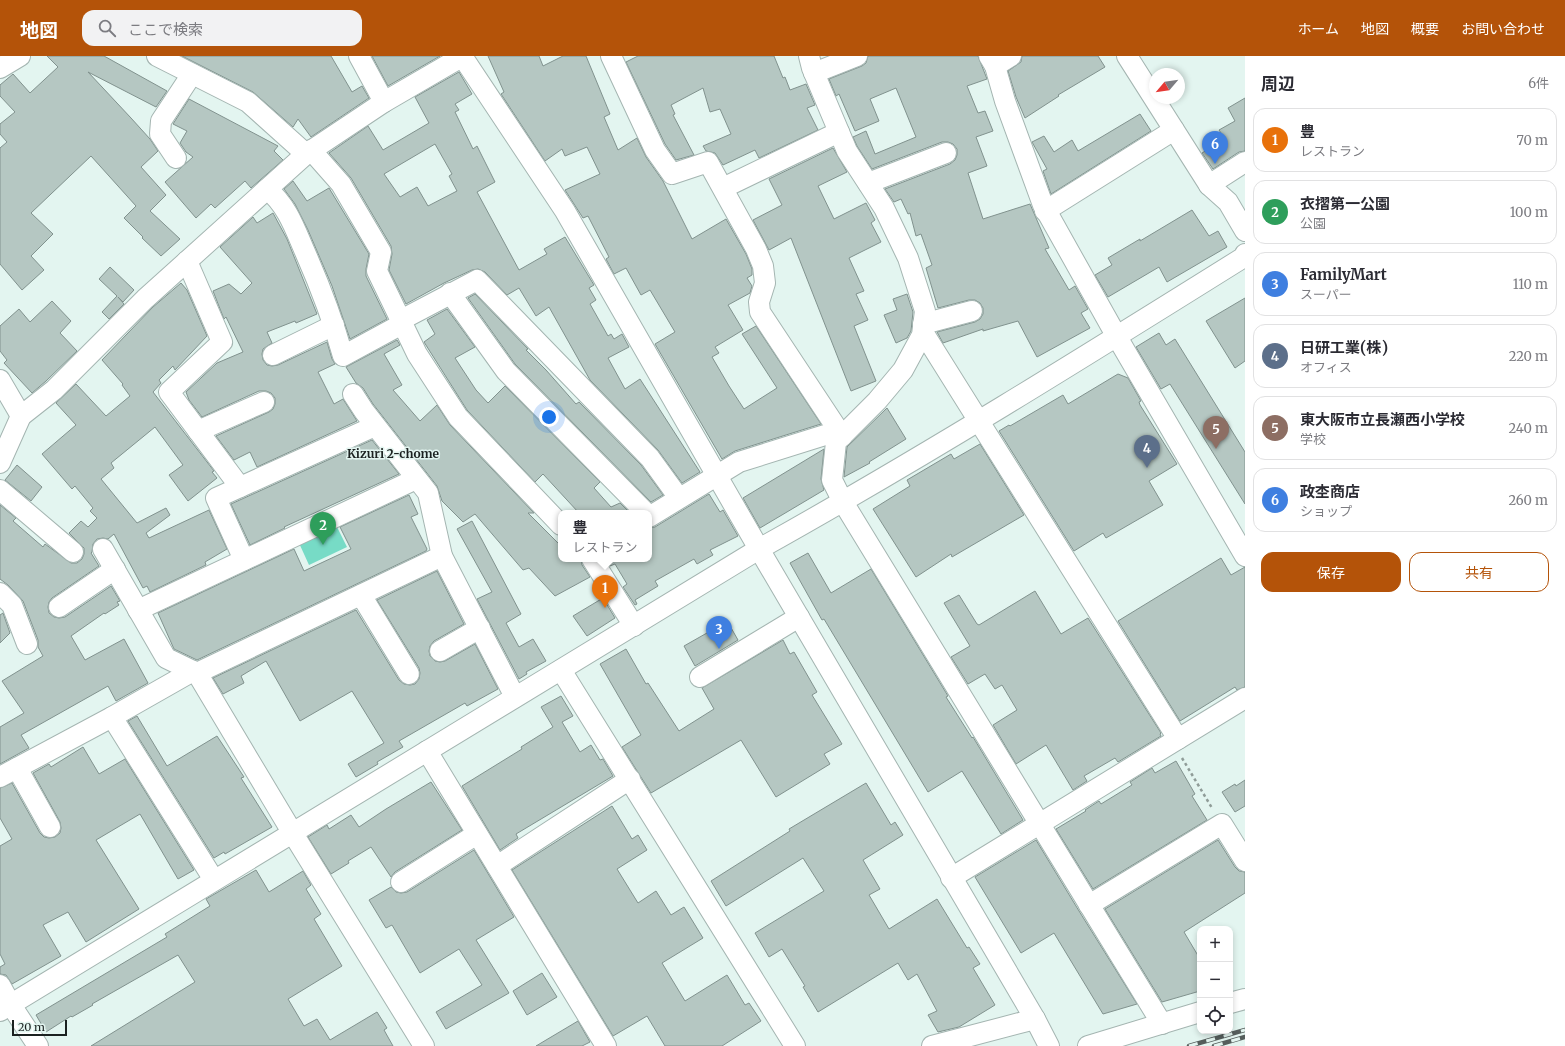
<!DOCTYPE html>
<html lang="ja">
<head>
<meta charset="utf-8">
<style>
  :root { --surface:#fff; --page:#f2f2f3; --text:#2b2b33; --muted:#7c7c81; --line:#e1e1e2; --accent:#b45309 }
  body { margin:0; font-family:Merriweather,"Noto Sans JP",serif; background:var(--page); color:var(--text) }
  .controls { position:absolute; right:12px; bottom:12px; display:grid; overflow:hidden; border-radius:8px; box-shadow:0 2px 6px #0003 }
  .controls button { width:36px; height:36px; display:grid; place-items:center; padding:0; border:0; border-bottom:1px solid var(--line); background:var(--surface); color:var(--text); font:20px sans-serif }
  .compass { position:absolute; left:1149px; top:12px; width:36px; height:36px; border-radius:50%; background:var(--surface); box-shadow:0 2px 6px #0003; rotate:241deg }
  .scale { position:absolute; left:12px; bottom:10px; width:55px; box-sizing:border-box; padding-left:4px; border:2px solid #1b2120; border-top:0; font-size:11px; line-height:14px; white-space:nowrap; color:#1b2120; -webkit-text-stroke:3px #e3f5f0; paint-order:stroke }
  .you { position:absolute; left:549px; top:361px; width:14px; height:14px; margin:-10px; border:3px solid #fff; border-radius:50%; background:#1a73e8; box-shadow:0 0 0 6px #1a73e833 }
  .badge { display:grid; place-items:center; width:26px; height:26px; border-radius:50%; background:var(--accent); color:#fff; font-size:13px; font-weight:700 }
  .pin { position:absolute; translate:-50% -33px; filter:drop-shadow(0 1px 2px #0008) }
  .pin::after { content:''; position:absolute; top:21px; width:14px; height:12px; background:inherit; clip-path:polygon(0 0,100% 0,50% 100%) }
  .popup { position:absolute; left:558px; top:454px; width:94px; height:52px; box-sizing:border-box; display:grid; place-content:center; border-radius:8px; background:var(--surface); filter:drop-shadow(0 1px 3px #0005); font-size:13px; white-space:nowrap; color:var(--muted) }
  .popup b { font-size:15px; color:var(--text) }
  .popup::after { content:''; position:absolute; left:50%; top:100%; margin-left:-8px; border:8px solid transparent; border-top-color:var(--surface) }
  .list { margin:0; padding:0; list-style:none }
  h2 { display:flex; justify-content:space-between; align-items:center; height:52px; margin:0; padding:0 16px; font-size:17px }
  h2 small { font-size:13px; font-weight:400; color:var(--muted) }
  .list li { display:grid; grid-template-columns:26px 1fr auto; gap:12px; align-items:center; box-sizing:border-box; height:64px; margin:0 8px 8px; padding:0 8px; border:1px solid var(--line); border-radius:12px }
  .list b { display:block; font-size:15px; white-space:nowrap }
  .list p { margin:0; font-size:13px; white-space:nowrap; color:var(--muted) }
  .list em { font-size:13px; font-style:normal; color:var(--muted) }
  .actions { display:flex; gap:8px; padding:12px 16px }
  .actions a { flex:1; padding:9px 0; border:1px solid var(--accent); border-radius:12px; text-align:center; font-size:14px; color:var(--accent) }
  .actions .main { background:var(--accent); color:#fff }
  .icon { flex:none; width:22px; height:22px; fill:none; stroke:currentColor; stroke-width:2; stroke-linecap:round; stroke-linejoin:round }
  .map { position:relative; flex:none; width:1245px; height:990px; overflow:hidden }
  header { display:flex; align-items:center; gap:24px; box-sizing:border-box; height:56px; padding:0 20px; background:var(--accent); color:#fff }
  header strong { font-size:19px }
  nav { display:flex; gap:22px; margin-inline-start:auto; font-size:14px }
  .search { width:280px; height:36px; background:var(--page); display:flex; align-items:center; gap:10px; box-sizing:border-box; padding:0 14px; border-radius:12px; color:var(--muted); font-size:15px }
  main { display:flex }
  aside { flex:1; background:var(--surface) }
  .map>svg:first-child { display:block }
</style>
</head>
<body>
<header>
<strong>地図</strong>
<div class="search"><svg class="icon" aria-label="search" viewBox="0 0 24 24"><circle cx="10" cy="10" r="6"/><path d="M15 15l6 6"/></svg>ここで検索</div>
<nav><a>ホーム</a><a>地図</a><a>概要</a><a>お問い合わせ</a></nav>
</header>
<main>
<div class="map">
<svg width="1245" height="990" viewBox="0 0 1245 990">
  <rect width="100%" height="100%" fill="#e3f5f0"/>
  <polygon fill="#77dbc6" points="336,469 347,491 309,509 299,487"/>
  <g fill="#b5c7c2" stroke="#81928e" fill-rule="evenodd">
    <polygon points="47,0 104,0 167,35 156,51 88,16 131,62 150,83 158,95 141,111 166,139 150,155 180,183 161,200 142,182 143,181 124,162 136,150 91,100 31,157 53,178 31,200 44,214 22,234 0,208 0,92 7,86 0,78 0,68 15,56 0,40 0,29 13,18 30,37 58,11"/>
    <polygon points="182,0 331,0 352,36 362,30 369,42 311,81 298,63 293,71 253,36"/>
    <polygon points="372,0 440,0 388,30"/>
    <polygon points="488,0 539,0 543,10 563,0 586,0 610,58 604,61 618,94 637,82 646,101 663,125 692,183 726,163 746,198 752,213 752,219 747,222 752,230 750,237 728,249 743,274 715,291 719,297 712,301 729,330 744,353 777,332 742,278 756,270 821,368 735,395 722,403 655,288 675,276 650,234 641,239 626,212 614,218 606,203 609,201 588,160 583,162 565,134 600,118 587,91 565,100 562,93 545,105 501,38 504,36"/>
    <polygon points="638,0 774,0 783,22 785,21 790,34 806,28 815,49 807,52 818,74 759,102 755,94 723,109 715,97 706,95 703,90 731,78 720,53 710,56 703,32 671,49 675,58 673,59 694,99 676,104 665,88 626,6"/>
    <polygon points="868,0 978,0 987,23 967,30 978,57 985,55 993,75 976,81 987,110 968,117 983,163 1030,148 1049,192 1045,193 1069,234 1075,230 1088,253 1081,257 1090,272 1037,301 1018,265 983,275 983,273 943,287 937,276 975,266 980,263 983,258 983,252 980,247 975,244 969,244 938,252 926,212 932,209 921,178 916,180 910,157 908,158 901,143 894,146 885,133 950,108 955,104 957,99 957,93 953,88 948,86 942,86 872,113 857,90 853,81 866,75 875,98 916,81 896,32 870,43 879,65 855,75 839,38 836,40 829,23 862,10 866,7"/>
    <polygon points="1022,0 1098,0 1105,11 1058,39 1059,40 1025,62 1016,41 1008,15 1021,6"/>
    <path d="M459 16 472 38 455 48 459 54 455 56 473 93 477 90 495 126 477 136 519 214 547 198 544 193 565 181 594 229 589 232 596 244 590 248 608 280 611 278 614 283 622 278 629 291 608 302 625 333 640 323 700 416 682 427 658 394 590 324 549 251 536 260 519 232 507 239 485 216 478 213 472 214 444 227 406 248 389 214 392 198 391 190 351 122 329 97 368 70 383 94 429 67 415 41ZM435 88 452 118 449 120 457 135 428 150 417 131 400 141 384 118Z"/>
    <polygon points="1245,42 1245,95 1239,96 1213,113 1202,97 1225,83 1219,74 1235,65 1228,52"/>
    <polygon points="189,43 278,90 274,95 283,104 251,132 245,125 215,152 211,148 196,162 165,126 193,101 186,96 180,87 187,75 173,68"/>
    <polygon points="1140,58 1151,75 1051,138 1043,115 1047,113 1032,86 1044,80 1054,96 1072,84 1078,95"/>
    <polygon points="833,92 847,116 818,130 834,163 866,147 875,164 871,167 881,186 849,202 864,235 856,238 868,264 854,270 876,325 851,335 791,182 769,194 753,164 782,149 769,123"/>
    <polygon points="293,125 307,145 329,132 369,198 366,213 366,220 387,263 350,283 332,230 308,174 295,148 284,133"/>
    <polygon points="1192,154 1209,180 1218,175 1227,191 1167,226 1159,211 1108,241 1095,219 1112,209 1108,202 1140,183 1140,185"/>
    <polygon points="273,157 287,183 317,258 296,267 295,265 267,276 272,287 263,293 262,298 263,304 267,309 272,310 278,309 327,286 332,303 335,308 318,316 334,348 343,343 357,365 257,411 250,396 234,404 216,380 269,356 273,353 275,348 275,342 271,337 266,335 259,335 202,361 189,344 186,336 217,307 243,296 226,261 224,263 213,235 229,228 241,238 252,227 220,191 253,161 257,167"/>
    <polygon points="110,211 134,234 123,246 118,241 124,248 109,263 102,256 117,240 99,223"/>
    <polygon points="181,227 187,234 207,280 175,314 173,310 159,324 161,327 153,336 214,415 212,416 217,422 188,445 169,419 183,409 155,371 111,407 114,412 101,423 137,467 166,452 170,459 146,477 149,482 209,454 227,493 205,506 206,509 150,536 147,530 143,532 114,478 108,483 103,482 97,483 93,488 92,496 91,497 99,510 52,542 49,546 48,551 49,557 54,561 59,562 65,561 111,530 120,545 117,546 119,549 105,558 104,557 71,580 85,604 124,583 148,627 116,645 108,630 21,679 29,692 0,708 0,671 24,657 2,625 43,600 38,591 38,584 23,545 8,529 0,523 0,449 16,462 13,465 43,491 45,488 71,507 77,507 82,503 84,498 84,492 69,477 81,465 88,471 97,462 90,455 93,452 75,430 72,433 42,398 76,369 56,347 76,328 106,360 130,340 122,329 123,328 102,304 153,251"/>
    <polygon points="475,238 528,293 526,294 546,314 576,348 579,346 641,409 663,439 651,446 515,308 468,242"/>
    <polygon points="907,238 913,256 911,275 907,282 896,287 884,259 897,254 893,243"/>
    <polygon points="1245,242 1245,305 1235,312 1206,265"/>
    <polygon points="52,245 71,265 60,277 77,295 46,325 32,337 4,307 7,304 0,295 0,270 19,253 30,266"/>
    <polygon points="447,253 475,291 455,302 476,334 488,347 505,330 600,426 594,432 611,451 620,447 630,457 579,457 543,418 535,426 467,354 424,286 435,278 427,264"/>
    <polygon points="1159,277 1166,289 1175,283 1245,396 1245,448 1170,328 1161,333 1136,291"/>
    <polygon points="397,284 400,289 384,298 402,329 393,334 420,365 437,349 450,369 534,457 528,457 561,490 561,503 581,503 582,509 590,521 555,540 529,512 523,514 475,458 463,466 442,445 437,430 373,348 363,332 356,327 346,311"/>
    <polygon points="1118,318 1128,322 1141,345 1139,346 1140,349 1177,408 1149,425 1163,449 1106,482 1103,477 1074,495 999,375 1009,369 1010,370 1063,339 1068,348"/>
    <polygon points="887,352 906,383 869,406 870,407 844,421 847,391"/>
    <polygon points="372,384 399,418 284,471 285,472 250,489 231,448"/>
    <polygon points="980,388 1024,459 952,501 951,498 916,521 873,453 910,430 907,424 951,398 954,403"/>
    <polygon points="824,393 821,423 824,434 760,472 743,442"/>
    <polygon points="17,409 42,431 31,445 5,424"/>
    <polygon points="709,438 720,456 723,454 738,480 710,494 713,499 697,508 694,503 655,525 658,530 635,544 637,548 635,549 623,531 627,528 615,508 610,510 606,503 649,503 649,472 655,471"/>
    <polygon points="409,439 418,458 411,461 427,493 426,495 197,604 174,593 158,557 294,493 304,515 351,493 340,471"/>
    <polygon points="472,465 521,558 506,567 519,591 533,583 546,605 526,616 527,618 519,623 477,543 492,536 457,473"/>
    <polygon points="808,497 831,537 871,513 948,640 946,641 972,682 973,681 1023,764 1001,778 962,715 928,736 824,563 822,564 790,507"/>
    <polygon points="1221,502 1231,519 1245,511 1245,631 1237,634 1235,631 1180,665 1118,565"/>
    <polygon points="437,515 464,568 434,585 430,590 429,595 430,600 435,605 440,606 445,605 475,588 498,633 467,650 465,647 399,685 403,691 377,706 378,708 356,721 348,708 384,687 352,635 300,665 266,605 241,620 244,627 223,638 213,622 356,554 399,624 404,628 410,629 415,628 419,623 420,617 419,612 377,544"/>
    <polygon points="1035,535 1061,578 1088,562 1161,677 1160,678 1161,680 1118,706 1115,702 1084,720 1087,725 1073,734 1046,689 1016,708 993,669 1017,654 1002,629 995,633 985,618 968,628 951,601 970,590 944,547 959,539 977,568 979,569"/>
    <polygon points="603,542 615,562 587,580 573,560"/>
    <polygon points="3,557 10,577 0,587 0,559"/>
    <polygon points="721,569 730,570 738,584 695,610 684,590"/>
    <polygon points="783,584 790,598 794,596 817,636 812,639 842,688 824,698 830,708 776,741 741,684 651,737 622,691 641,679 600,608 626,593 646,628 648,627 679,675 714,653 702,632"/>
    <polygon points="561,640 573,660 562,666 580,696 591,689 600,704 603,703 613,720 516,778 518,782 500,794 462,730 522,693 521,691 553,671 541,651"/>
    <polygon points="137,660 167,710 217,680 244,721 241,722 272,771 225,798 224,796 214,802 128,665"/>
    <polygon points="83,691 99,718 125,703 194,814 178,823 140,758 96,784 139,853 86,886 68,856 43,869 61,900 12,928 6,919 0,918 0,911 5,908 0,898 0,790 12,783 0,762 0,732 12,727 40,777 44,781 49,782 55,781 60,777 61,772 60,766 33,717 49,708 51,711"/>
    <polygon points="1176,705 1195,738 1192,740 1207,764 1093,833 1056,773 1086,755 1085,754 1099,745 1101,748 1132,729 1130,726 1152,712 1155,717"/>
    <polygon points="1245,724 1245,750 1235,756 1222,736 1235,728 1236,730"/>
    <polygon points="431,726 462,774 395,816 391,821 371,791 348,805 349,807 331,818 308,781 327,769 329,773 351,759 359,771 386,753"/>
    <polygon points="866,727 891,769 895,766 903,779 863,804 880,833 869,839 889,873 937,843 967,892 969,891 980,908 973,912 995,949 959,971 938,976 928,959 937,955 917,918 908,924 898,907 818,956 803,931 805,930 782,893 769,901 755,877 824,835 803,802 726,850 711,825 790,775 789,773"/>
    <polygon points="612,750 632,783 638,779 647,794 617,813 638,847 656,835 671,859 684,851 703,882 662,907 685,945 727,919 745,949 749,947 761,965 722,990 665,990 647,960 613,980 512,814"/>
    <polygon points="1036,784 1079,855 1137,948 1103,958 1054,877 1021,897 975,821"/>
    <polygon points="1218,784 1235,811 1239,815 1245,816 1245,837 1184,876 1200,903 1200,935 1162,946 1105,853"/>
    <polygon points="474,794 514,861 476,884 509,937 446,973 436,956 482,929 459,893 420,917 392,869 386,872 369,844 391,831 396,836 401,837 407,836"/>
    <polygon points="256,814 269,836 303,815 311,829 306,833 321,858 314,863 342,910 288,943 304,970 317,963 330,984 377,956 387,972 384,974 393,990 91,990 195,926 178,899 92,948 93,949 72,961 71,960 46,976 36,959 167,881 165,878 210,850 206,843"/>
    <polygon points="542,917 557,941 527,959 513,935"/>
    <polygon points="578,965 590,986 582,990 536,990"/>
  </g>
  <g fill="none" stroke-linecap="round" stroke-linejoin="round">
    <defs>
      <g id="minor">
        <polyline points="157,0 248,46 306,98"/>
        <polyline points="359,0 384,46"/>
        <polyline points="462,0 565,155 759,493 1035,963 1049,990"/>
        <polyline points="611,0 655,94 672,118 708,106 756,193 763,210 765,227 759,246 760,256 842,380"/>
        <polyline points="809,0 812,12 847,95 884,152 908,202 925,255 922,279 903,314 877,345 836,386 832,424 843,446 1162,968"/>
        <polyline points="989,0 995,10 1005,45 1043,149 1117,281 1245,500"/>
        <polyline points="1127,0 1209,129 1228,146 1245,175"/>
        <polyline points="995,10 1011,0"/>
        <polyline points="0,12 20,0"/>
        <polyline points="814,17 857,0"/>
        <polyline points="311,94 341,128 381,196 377,215 417,298 458,361 561,469"/>
        <polyline points="176,102 160,78 161,65 192,18"/>
        <polyline points="868,127 946,97"/>
        <polyline points="1209,129 1245,106"/>
        <polyline points="723,132 839,76"/>
        <path d="M267 133C287 149 295 173 305 196 320 230 333 264 343 300L402 268"/>
        <polyline points="1045,155 1174,74"/>
        <polyline points="187,205 222,286 169,336 240,431"/>
        <polyline points="450,237 506,315 646,457"/>
        <polyline points="401,264 477,224 650,402 679,442"/>
        <polyline points="923,268 972,255"/>
        <polyline points="923,276 1178,683"/>
        <polyline points="273,299 334,269"/>
        <polyline points="0,324 21,360"/>
        <polyline points="353,338 364,355 428,437 442,500 515,641"/>
        <polyline points="198,375 264,346"/>
        <polyline points="0,407 21,360 54,334 145,243 306,98 384,46 463,0"/>
        <polyline points="0,434 73,496"/>
        <polyline points="649,461 739,406 825,379 842,380"/>
        <polyline points="103,493 166,602 197,617 292,776 424,990"/>
        <polyline points="592,503 634,570"/>
        <polyline points="244,504 216,442 375,370"/>
        <polyline points="0,537 12,549 27,588"/>
        <polyline points="361,539 409,618"/>
        <polyline points="59,551 115,513"/>
        <polyline points="138,554 416,423"/>
        <polyline points="440,595 480,572"/>
        <polyline points="561,614 795,990"/>
        <polyline points="197,617 442,500"/>
        <polyline points="700,621 799,561"/>
        <polyline points="112,661 214,824"/>
        <polyline points="427,695 606,990"/>
        <polyline points="17,712 50,771"/>
        <polyline points="0,721 112,661 193,615"/>
        <polyline points="497,810 630,723"/>
        <polyline points="951,822 1245,642"/>
        <polyline points="401,826 477,778"/>
        <polyline points="1089,849 1222,768 1245,805"/>
        <polyline points="0,929 11,949 38,990"/>
        <polyline points="1230,947 1245,943"/>
        <path d="M0 955 759 493C924 401 1084 301 1244 201L1245 198"/>
        <polyline points="932,990 1035,963"/>
        <polyline points="1088,990 1200,956"/>
      </g>
    </defs>
    <use href="#minor" stroke="#a4b5b1" stroke-width="22"/>
    <polyline stroke="#8f9c98" stroke-width="2.5" stroke-dasharray="3 3" stroke-linecap="butt" points="1182,702 1212,752"/>
    <use href="#minor" stroke="#fff" stroke-width="20"/>
    <defs>
      <g id="rail">
        <polyline points="1189,990 1245,974"/>
        <polyline points="1214,990 1245,981"/>
      </g>
    </defs>
    <use href="#rail" stroke="#555e5c" stroke-width="4.5"/>
    <use href="#rail" stroke="#e3f5f0" stroke-width="3" stroke-dasharray="9" stroke-linecap="butt"/>
  </g>
  <g text-anchor="middle" stroke-width="3" stroke-linejoin="round" paint-order="stroke">
    <g font-size="12" font-weight="bold" fill="#1b2120" stroke="#e3f5f0">
      <text x="393" y="402">Kizuri 2-chome</text>
    </g>
  </g>
</svg>
<div class="controls">
<button>+</button>
<button>−</button>
<button><svg class="icon" aria-label="locate" viewBox="0 0 24 24"><circle cx="12" cy="12" r="6"/><path d="M12 2v4M12 18v4M2 12h4M18 12h4"/></svg></button>
</div>
<svg class="compass" viewBox="-18 -18 36 36"><path d="M0-13l5 13h-10z" fill="#e53935"/><path d="M0 13l5-13h-10z" fill="#7c7c81"/></svg>
<div class="scale">20 m</div>
<div class="you"></div>
<div class="pin badge" style="left:605px;top:552px;background:#e8710a">1</div>
<div class="popup"><b>豊</b>レストラン</div>
<div class="pin badge" style="left:323px;top:489px;background:#2e9e5b">2</div>
<div class="pin badge" style="left:719px;top:593px;background:#3f7fe0">3</div>
<div class="pin badge" style="left:1147px;top:412px;background:#5c6f8a">4</div>
<div class="pin badge" style="left:1216px;top:393px;background:#8d6e63">5</div>
<div class="pin badge" style="left:1215px;top:108px;background:#3f7fe0">6</div>
</div>
<aside>
<h2>周辺<small>6件</small></h2>
<ul class="list">
<li><span class="badge" style="background:#e8710a">1</span><div><b>豊</b><p>レストラン</p></div><em>70 m</em></li>
<li><span class="badge" style="background:#2e9e5b">2</span><div><b>衣摺第一公園</b><p>公園</p></div><em>100 m</em></li>
<li><span class="badge" style="background:#3f7fe0">3</span><div><b>FamilyMart</b><p>スーパー</p></div><em>110 m</em></li>
<li><span class="badge" style="background:#5c6f8a">4</span><div><b>日研工業(株)</b><p>オフィス</p></div><em>220 m</em></li>
<li><span class="badge" style="background:#8d6e63">5</span><div><b>東大阪市立長瀬西小学校</b><p>学校</p></div><em>240 m</em></li>
<li><span class="badge" style="background:#3f7fe0">6</span><div><b>政杢商店</b><p>ショップ</p></div><em>260 m</em></li>
</ul>
<div class="actions"><a class="main">保存</a><a>共有</a></div>
</aside>
</main>
</body>
</html>
